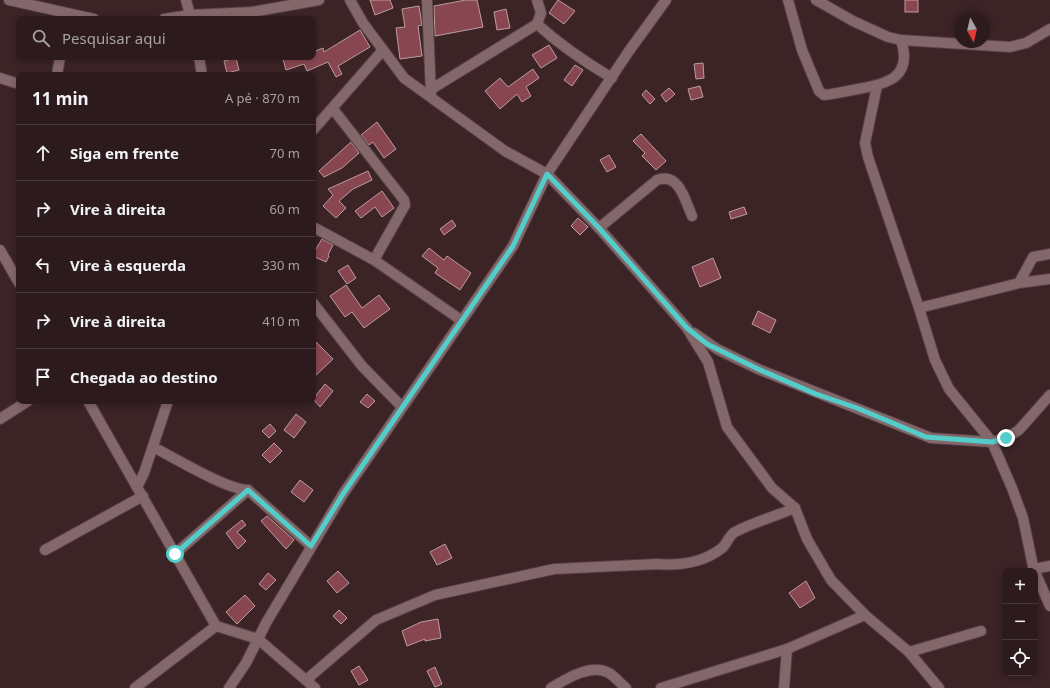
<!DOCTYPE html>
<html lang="pt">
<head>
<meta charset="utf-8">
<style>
  :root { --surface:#2c1a1c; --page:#382729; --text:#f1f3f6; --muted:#a6a1a3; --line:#48383b }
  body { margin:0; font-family:"Noto Sans",sans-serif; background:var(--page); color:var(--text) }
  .controls { position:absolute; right:12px; bottom:12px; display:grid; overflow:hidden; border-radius:8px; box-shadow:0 2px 6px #0003 }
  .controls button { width:36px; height:36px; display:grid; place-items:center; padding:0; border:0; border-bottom:1px solid var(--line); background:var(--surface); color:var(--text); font:20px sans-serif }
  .compass { position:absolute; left:954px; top:12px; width:36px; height:36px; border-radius:50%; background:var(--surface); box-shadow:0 2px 6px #0003; rotate:172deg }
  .stop { position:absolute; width:12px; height:12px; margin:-9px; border:3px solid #53cdc9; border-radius:50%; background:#fff }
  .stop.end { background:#53cdc9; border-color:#fff; box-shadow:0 1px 4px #0008 }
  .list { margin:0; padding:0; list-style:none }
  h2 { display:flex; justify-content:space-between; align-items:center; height:52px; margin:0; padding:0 16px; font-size:17px }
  h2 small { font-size:13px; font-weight:400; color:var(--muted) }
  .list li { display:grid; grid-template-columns:26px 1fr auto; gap:12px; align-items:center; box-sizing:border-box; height:56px; padding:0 16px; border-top:1px solid var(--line) }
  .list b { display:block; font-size:15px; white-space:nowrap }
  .list em { font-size:13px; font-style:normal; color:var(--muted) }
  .icon { flex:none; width:22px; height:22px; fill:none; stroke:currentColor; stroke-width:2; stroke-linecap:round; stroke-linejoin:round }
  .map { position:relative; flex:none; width:1050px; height:688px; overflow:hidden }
  .search { position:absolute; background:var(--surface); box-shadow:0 2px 6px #0003; left:16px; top:16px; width:300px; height:44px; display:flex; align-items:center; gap:10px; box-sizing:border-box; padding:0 14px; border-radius:8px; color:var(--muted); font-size:15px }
  .panel { position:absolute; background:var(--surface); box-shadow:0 2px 6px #0003; left:16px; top:72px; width:300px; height:332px; border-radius:8px }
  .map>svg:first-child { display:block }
</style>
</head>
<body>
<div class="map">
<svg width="1050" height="688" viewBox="0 0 1050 688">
  <rect width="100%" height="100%" fill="#3b2326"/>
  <g fill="#884650" stroke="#bd9da0">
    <polygon points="370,0 390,0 393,8 375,15"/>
    <polygon points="466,0 477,0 483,27 435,36 434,6"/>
    <polygon points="558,0 575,11 564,24 549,13"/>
    <rect x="905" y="0" width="13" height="12"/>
    <polygon points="419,6 422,25 418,26 422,56 400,59 396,28 405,27 402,9"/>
    <polygon points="506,9 510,28 497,30 494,12"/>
    <polygon points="360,30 370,47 338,66 342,74 336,77 328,62 307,71 304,64 286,70 283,59 291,57 313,57 313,52 323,48 324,52"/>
    <polygon points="549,45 557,58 541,68 532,55"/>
    <polygon points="236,58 239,70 227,73 224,61"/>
    <polygon points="703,63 704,78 696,79 694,64"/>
    <polygon points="575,65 583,70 572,86 564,80"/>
    <polygon points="533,69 539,78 526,87 531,96 522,102 517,94 500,109 485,91 500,78 508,87"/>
    <polygon points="700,86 703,97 691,100 688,89"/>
    <polygon points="669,88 675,94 666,102 661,95"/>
    <polygon points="646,90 655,99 650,104 642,95"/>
    <polygon points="377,122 396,149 384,158 373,142 369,145 361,135"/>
    <polygon points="641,134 666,161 656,170 642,156 645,153 633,141"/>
    <polygon points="351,142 359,153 342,168 324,177 319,171"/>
    <polygon points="609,155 616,167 607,172 600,160"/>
    <polygon points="368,171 372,180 353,189 339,201 346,208 336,218 323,206 333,195 328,189"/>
    <polygon points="382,191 394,208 382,217 375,207 361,218 355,211"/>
    <polygon points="744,207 747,214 731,219 729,212"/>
    <polygon points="578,218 588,227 580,235 571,226"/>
    <polygon points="452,220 456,226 444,235 440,229"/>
    <polygon points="322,239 333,245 328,255 329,256 326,262 313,256 313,248 316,249"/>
    <polygon points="429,248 444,260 447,256 471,273 460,290 435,273 438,268 422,256"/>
    <polygon points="713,258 721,278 700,287 692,267"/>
    <polygon points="348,265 356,278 347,284 338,271"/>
    <polygon points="346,285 362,308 379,295 390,309 364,328 352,312 345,317 330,296"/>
    <polygon points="758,311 776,320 770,333 752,324"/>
    <polygon points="313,339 333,359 313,378"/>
    <polygon points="325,384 333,391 320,407 313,399"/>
    <polygon points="367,394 375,401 368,408 360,402"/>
    <polygon points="296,414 306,422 294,438 284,430"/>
    <polygon points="270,424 276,431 269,438 262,431"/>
    <polygon points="274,443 282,451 270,463 262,455"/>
    <polygon points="300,480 313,490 304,502 291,492"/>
    <polygon points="267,516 294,540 286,549 261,521"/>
    <polygon points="242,520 246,525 237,532 246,541 238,549 226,533"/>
    <polygon points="445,544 452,558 437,565 430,552"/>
    <polygon points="338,571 349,583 337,593 327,581"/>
    <polygon points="268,573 276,580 266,590 259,584"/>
    <polygon points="806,581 815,598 800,608 789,593"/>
    <polygon points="245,595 255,606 237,624 226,612"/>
    <polygon points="339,610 347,618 341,624 333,616"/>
    <polygon points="438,619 441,638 425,641 425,639 407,646 402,631 421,622"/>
    <polygon points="359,666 368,680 359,685 351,671"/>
    <polygon points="435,667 442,684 435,687 427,671"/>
  </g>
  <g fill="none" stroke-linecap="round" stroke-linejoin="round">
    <defs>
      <g id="minor">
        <polyline points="9,0 94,19"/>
        <polyline points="186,0 191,19"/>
        <polyline points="350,0 363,23 404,78 505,151 547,174 599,228 687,328 708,362 727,427 772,488 795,508 807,539 831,580 865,615 909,652 939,688"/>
        <polyline points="427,0 431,95"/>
        <path d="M788 0 802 50 819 91 824 95C835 94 846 91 858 89 888 84 913 77 901 40"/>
        <polyline points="816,0 853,21 888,37 901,40 1010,47 1026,43 1050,29"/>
        <polyline points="164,19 190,15 252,12 319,0"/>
        <path d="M537 24C560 45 585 62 612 78"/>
        <polyline points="199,57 202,75"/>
        <polyline points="57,75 60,57"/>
        <polyline points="0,78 19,84"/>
        <polyline points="877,86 865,143 868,157 919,308 935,360 949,389 992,442 1012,488 1023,518 1034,571"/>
        <polyline points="430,90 537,24 541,13 537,0"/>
        <polyline points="333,109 404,200 405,205 374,260"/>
        <polyline points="313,130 383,50"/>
        <polyline points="313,227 374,260 461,320"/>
        <path d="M599 228 657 180C679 172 685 200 692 216"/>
        <polyline points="0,250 19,283"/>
        <polyline points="1019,283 1033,257 1050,254"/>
        <polyline points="313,303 362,366 402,407"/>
        <polyline points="919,308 1019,283 1050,279"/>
        <polyline points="694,333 717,349 758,369 931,438 992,442 1006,438 1019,430 1050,395"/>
        <polyline points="88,401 216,626 258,639 315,688"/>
        <polyline points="0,419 28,401"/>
        <path d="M153 447C175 458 225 489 248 490L311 546"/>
        <polyline points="137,487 144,473 168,401"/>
        <polyline points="45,550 143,496"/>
        <polyline points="175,554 248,490"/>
        <polyline points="1034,569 1050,566"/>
        <polyline points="1035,572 1050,606"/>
        <polyline points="909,652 981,631"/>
        <path d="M306 680 376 620 435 595 554 569 658 564C680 566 704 562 722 548 727 544 729 535 735 532 754 522 776 516 795 508"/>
        <polyline points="135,688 216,626"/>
        <polyline points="229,688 246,663 266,623 343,494 513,246 547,174 629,51 666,0"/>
        <path d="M551 688C566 679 591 663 609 673 615 677 620 683 626 688"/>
        <polyline points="661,688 787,649 865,615"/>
        <polyline points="784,688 787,649"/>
      </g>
    </defs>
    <use href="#minor" stroke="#544043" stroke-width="12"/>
    <use href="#minor" stroke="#84676a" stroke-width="10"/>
  </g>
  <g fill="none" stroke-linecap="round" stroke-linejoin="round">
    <polyline stroke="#53cdc9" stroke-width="5" points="175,554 248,490 311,546 343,494 513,246 547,174 599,228 687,328 707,344 758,369 816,394 857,408 926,437 992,442 1006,438"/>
  </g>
</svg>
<div class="controls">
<button>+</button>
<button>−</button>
<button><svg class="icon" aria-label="locate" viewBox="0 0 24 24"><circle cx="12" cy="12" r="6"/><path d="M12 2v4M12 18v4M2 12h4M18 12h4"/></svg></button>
</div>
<svg class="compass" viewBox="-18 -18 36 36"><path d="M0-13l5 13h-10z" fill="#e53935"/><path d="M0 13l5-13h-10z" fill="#a6a1a3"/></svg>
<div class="stop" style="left:175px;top:554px"></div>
<div class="stop end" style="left:1006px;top:438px"></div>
<div class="search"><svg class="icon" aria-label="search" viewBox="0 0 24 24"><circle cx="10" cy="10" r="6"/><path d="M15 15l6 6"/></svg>Pesquisar aqui</div>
<section class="panel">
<h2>11 min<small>A pé · 870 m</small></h2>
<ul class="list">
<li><svg class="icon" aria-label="ahead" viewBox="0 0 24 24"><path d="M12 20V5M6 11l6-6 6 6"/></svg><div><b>Siga em frente</b></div><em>70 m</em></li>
<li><svg class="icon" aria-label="right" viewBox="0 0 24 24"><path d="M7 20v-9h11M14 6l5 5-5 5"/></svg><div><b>Vire à direita</b></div><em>60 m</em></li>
<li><svg class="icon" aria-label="left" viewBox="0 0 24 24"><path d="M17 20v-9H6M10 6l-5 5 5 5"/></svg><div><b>Vire à esquerda</b></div><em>330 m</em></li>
<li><svg class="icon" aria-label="right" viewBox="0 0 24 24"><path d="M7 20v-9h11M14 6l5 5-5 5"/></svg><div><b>Vire à direita</b></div><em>410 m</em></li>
<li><svg class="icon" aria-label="arrive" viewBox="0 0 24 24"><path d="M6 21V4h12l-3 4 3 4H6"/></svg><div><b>Chegada ao destino</b></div></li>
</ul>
</section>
</div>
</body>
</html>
